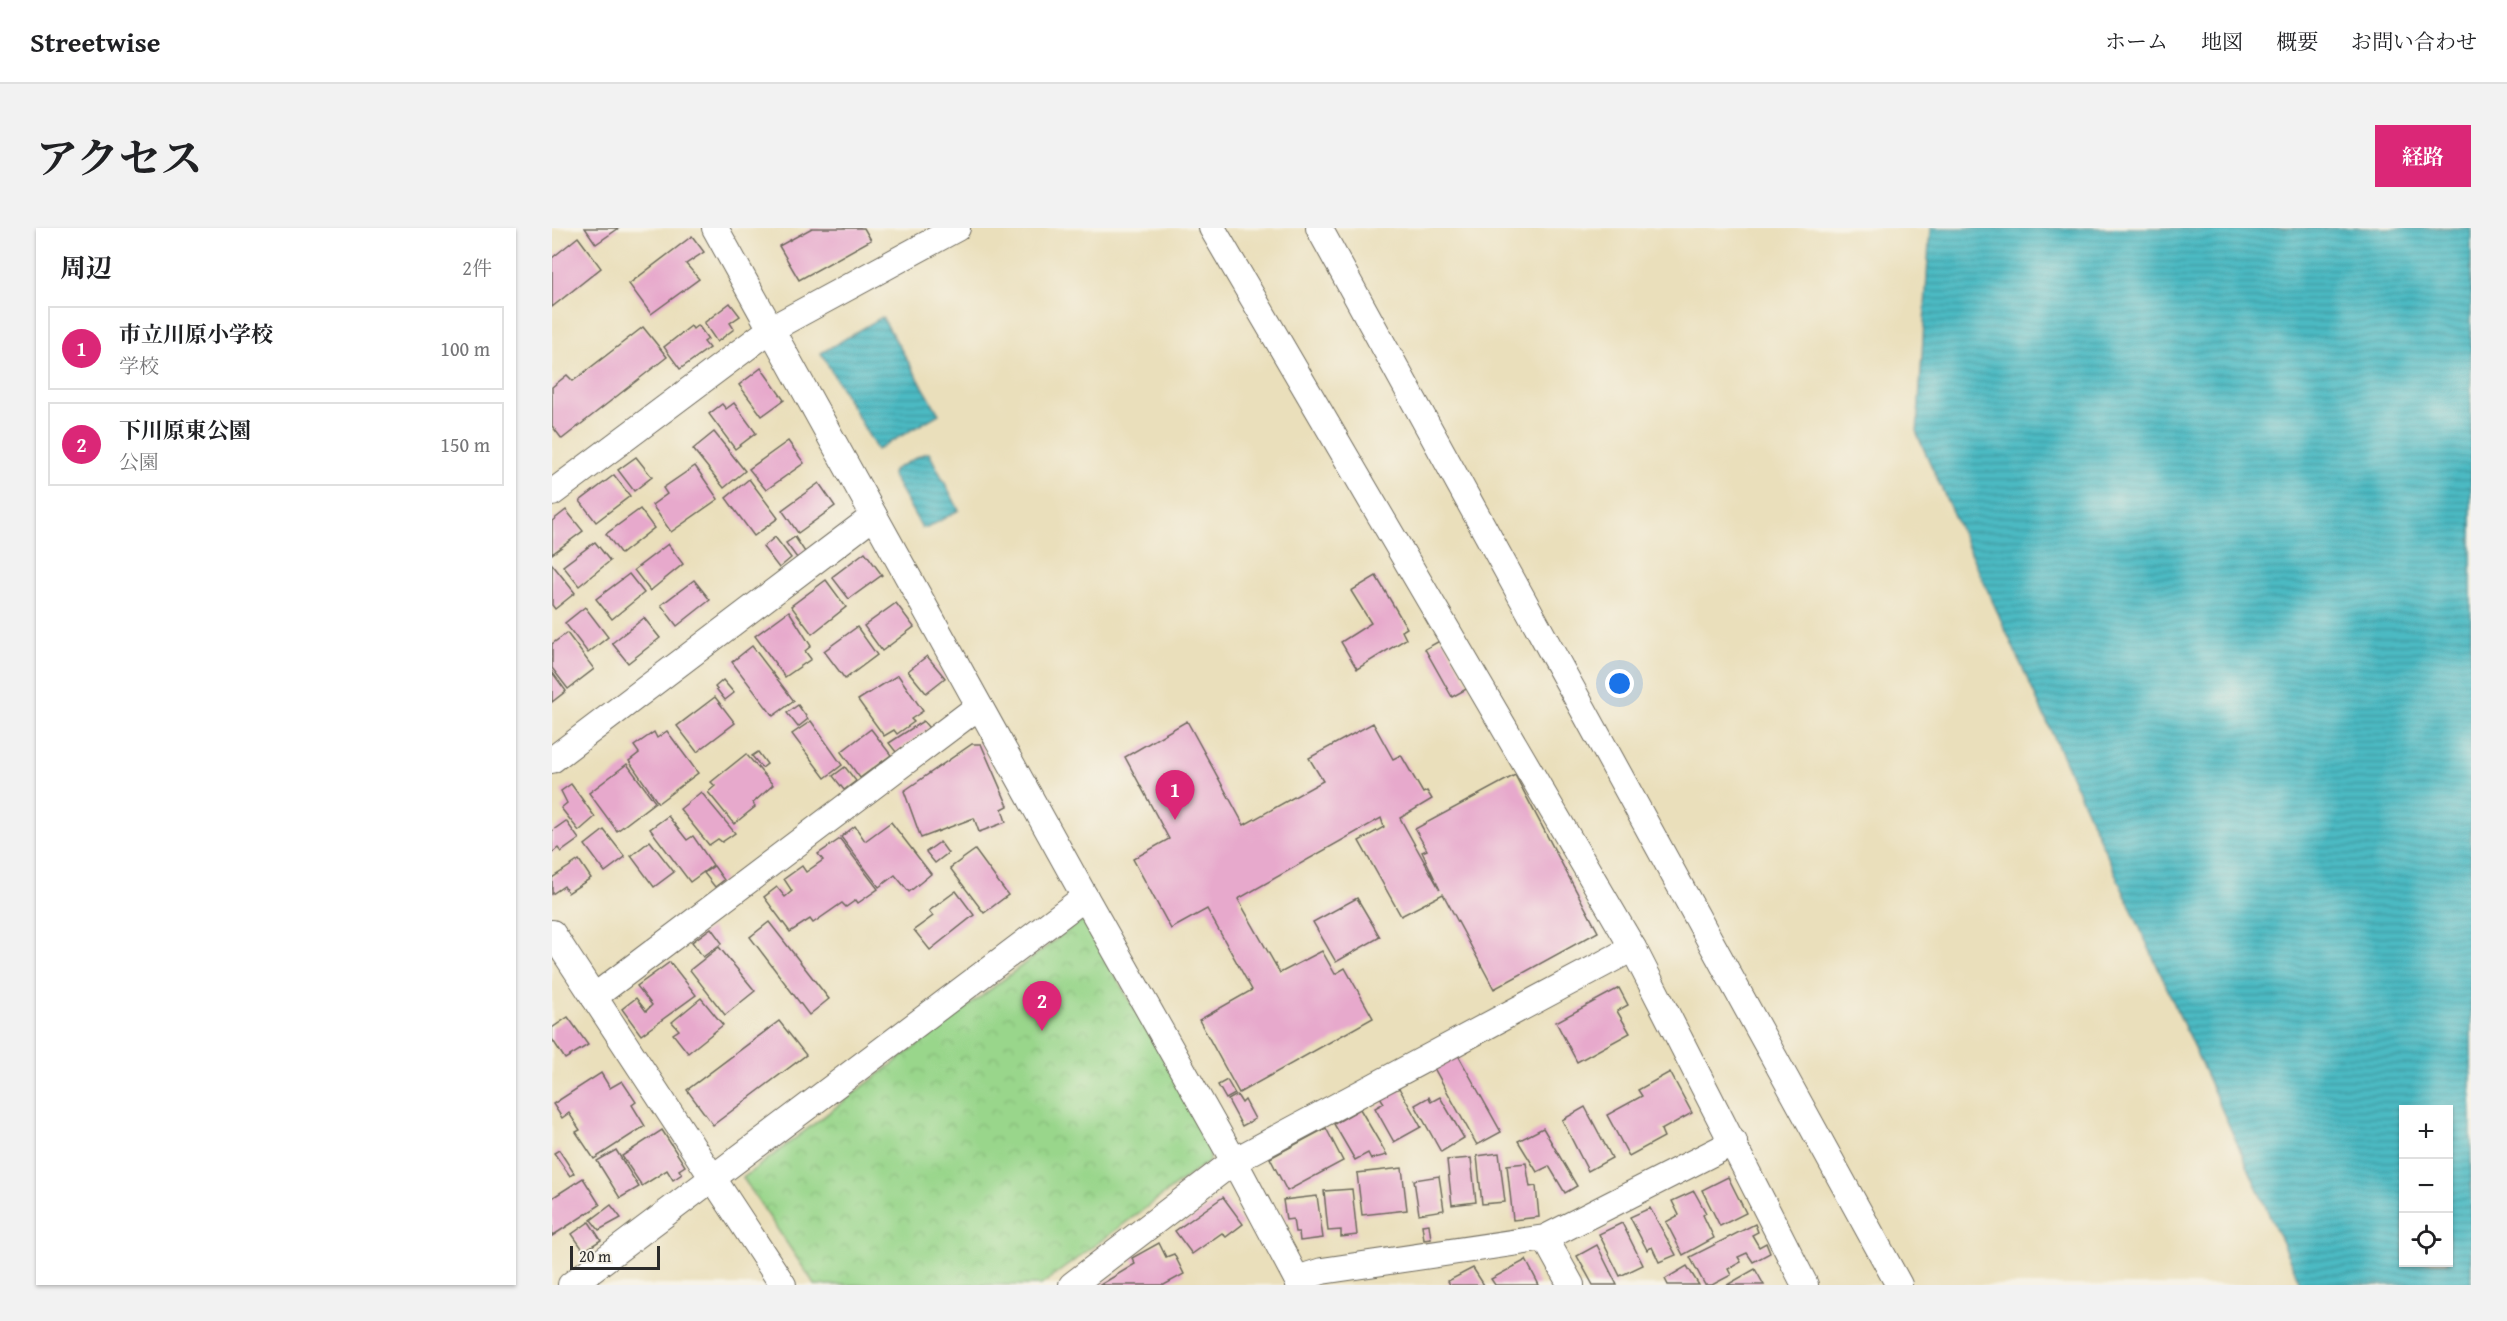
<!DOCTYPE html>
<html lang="ja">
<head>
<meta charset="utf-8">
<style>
  :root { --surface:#fff; --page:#f2f2f2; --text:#202124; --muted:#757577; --line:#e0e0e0; --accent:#db2777 }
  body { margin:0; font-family:"Gentium Book Plus","Noto Serif JP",serif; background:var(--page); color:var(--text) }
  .controls { position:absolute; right:18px; bottom:18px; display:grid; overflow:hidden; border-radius:0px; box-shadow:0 2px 4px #0004 }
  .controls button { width:54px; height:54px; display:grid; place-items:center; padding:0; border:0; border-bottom:2px solid var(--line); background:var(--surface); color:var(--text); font:30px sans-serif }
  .scale { position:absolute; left:18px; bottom:15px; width:90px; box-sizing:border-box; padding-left:6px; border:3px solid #2b2b2b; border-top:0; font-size:16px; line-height:21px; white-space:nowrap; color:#2b2b2b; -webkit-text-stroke:4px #f7f3e8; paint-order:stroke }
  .you { position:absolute; left:1068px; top:456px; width:21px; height:21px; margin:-15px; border:4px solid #fff; border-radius:50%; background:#1a73e8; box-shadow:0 0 0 9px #1a73e833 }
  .badge { display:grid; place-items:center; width:39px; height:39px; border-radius:50%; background:var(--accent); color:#fff; font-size:20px; font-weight:700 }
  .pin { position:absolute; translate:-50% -50px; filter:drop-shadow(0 2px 3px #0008) }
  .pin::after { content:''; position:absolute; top:32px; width:21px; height:18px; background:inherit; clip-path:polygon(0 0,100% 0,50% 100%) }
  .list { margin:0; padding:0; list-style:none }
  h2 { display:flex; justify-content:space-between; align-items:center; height:78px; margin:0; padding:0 24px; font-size:26px }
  h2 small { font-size:20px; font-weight:400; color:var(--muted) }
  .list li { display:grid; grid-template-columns:39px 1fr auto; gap:18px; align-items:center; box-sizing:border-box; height:84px; margin:0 12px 12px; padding:0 12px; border:2px solid var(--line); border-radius:0px }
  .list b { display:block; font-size:22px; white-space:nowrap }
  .list p { margin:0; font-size:20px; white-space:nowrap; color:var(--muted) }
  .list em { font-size:20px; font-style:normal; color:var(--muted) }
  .icon { flex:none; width:33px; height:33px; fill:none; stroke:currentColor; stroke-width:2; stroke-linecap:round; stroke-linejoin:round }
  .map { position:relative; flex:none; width:1919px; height:1057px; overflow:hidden; border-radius:0px }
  header { display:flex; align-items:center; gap:36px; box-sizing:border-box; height:84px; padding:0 30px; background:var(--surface); border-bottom:2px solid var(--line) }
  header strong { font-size:28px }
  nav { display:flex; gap:33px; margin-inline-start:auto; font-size:21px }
  .intro { display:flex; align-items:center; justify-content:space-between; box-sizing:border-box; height:144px; padding:0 36px }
  h1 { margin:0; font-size:42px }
  .button { padding:15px 27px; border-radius:0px; background:var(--accent); color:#fff; font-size:21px; font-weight:700 }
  main { display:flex; gap:36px; padding:0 36px }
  aside { flex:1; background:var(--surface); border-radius:0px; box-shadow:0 2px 4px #0004 }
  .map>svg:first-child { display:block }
</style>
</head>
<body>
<header>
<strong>Streetwise</strong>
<nav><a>ホーム</a><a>地図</a><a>概要</a><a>お問い合わせ</a></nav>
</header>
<div class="intro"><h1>アクセス</h1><a class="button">経路</a></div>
<main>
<aside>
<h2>周辺<small>2件</small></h2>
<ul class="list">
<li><span class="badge">1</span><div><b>市立川原小学校</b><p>学校</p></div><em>100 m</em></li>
<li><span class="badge">2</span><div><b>下川原東公園</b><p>公園</p></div><em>150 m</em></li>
</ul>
</aside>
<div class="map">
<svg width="1919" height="1057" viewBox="0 0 1919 1057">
  <defs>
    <pattern id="park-crowns" width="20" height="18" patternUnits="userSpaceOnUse" patternTransform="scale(1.5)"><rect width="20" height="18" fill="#99d68b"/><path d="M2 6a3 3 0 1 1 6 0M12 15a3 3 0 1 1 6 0" fill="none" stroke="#84b878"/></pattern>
    <pattern id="water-rules" width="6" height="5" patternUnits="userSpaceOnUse" patternTransform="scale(1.5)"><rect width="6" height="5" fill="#4cbac3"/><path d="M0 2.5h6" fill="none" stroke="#3f979f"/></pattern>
  </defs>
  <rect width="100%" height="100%" fill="#f7f3e8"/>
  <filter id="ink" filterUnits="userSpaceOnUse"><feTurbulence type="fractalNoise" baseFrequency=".0167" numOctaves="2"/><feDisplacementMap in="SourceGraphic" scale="12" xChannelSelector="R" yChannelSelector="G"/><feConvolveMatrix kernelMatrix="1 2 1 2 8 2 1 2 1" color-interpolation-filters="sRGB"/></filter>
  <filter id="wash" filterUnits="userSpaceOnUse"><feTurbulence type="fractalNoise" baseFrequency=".008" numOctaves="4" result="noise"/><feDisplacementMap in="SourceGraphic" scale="24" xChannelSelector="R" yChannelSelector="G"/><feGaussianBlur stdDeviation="1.35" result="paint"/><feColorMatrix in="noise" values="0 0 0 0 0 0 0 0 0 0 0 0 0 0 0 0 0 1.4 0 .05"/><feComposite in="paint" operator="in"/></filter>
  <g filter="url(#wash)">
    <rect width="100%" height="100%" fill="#eadfbb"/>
    <polygon fill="url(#park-crowns)" stroke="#62805b" stroke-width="1.5" points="531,691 660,916 657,933 489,1057 263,1057 191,950"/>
    <g fill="url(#water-rules)" stroke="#3c7277" stroke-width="1.5" fill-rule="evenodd">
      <path d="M1378 0H1919V1057H1749L1365 206ZM1852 882H1896V1034H1852Z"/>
      <polygon points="330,89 387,186 325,222 269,125"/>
      <polygon points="373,225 377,225 407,282 375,300 370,300 340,247 341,242"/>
    </g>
    <g id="blocks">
      <g fill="#e7a9cc">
        <polygon points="33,0 67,0 44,16"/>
        <polygon points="260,0 312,0 319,12 247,52 227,18"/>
        <polygon points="140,8 152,24 134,36 147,51 99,86 77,56"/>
        <polygon points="26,9 49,40 0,79 0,30"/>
        <polygon points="178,75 188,88 178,95 182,101 165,114 152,95"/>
        <polygon points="146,97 156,111 152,114 157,120 128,141 112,119 139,98 141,101"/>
        <polygon points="91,99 115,129 10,211 0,198 0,159 15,147 21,153"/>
        <polygon points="209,140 232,172 210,188 187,157"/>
        <polygon points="182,175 204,205 183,221 157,186 170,176 174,181"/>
        <polygon points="162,204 193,243 172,260 141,221"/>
        <polygon points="236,213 252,235 214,262 197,241"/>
        <polygon points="84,229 100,249 82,263 66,242"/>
        <polygon points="143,238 166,271 119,304 100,277 115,266 111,260"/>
        <polygon points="62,247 78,268 44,294 28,273"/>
        <polygon points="197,251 226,290 202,308 174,270"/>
        <polygon points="267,255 283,278 246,305 230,282"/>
        <polygon points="88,281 102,300 69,326 54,306"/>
        <polygon points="14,282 31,303 0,326 0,293"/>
        <polygon points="223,309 239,330 227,340 211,319"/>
        <polygon points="243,309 253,324 245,330 234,315"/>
        <polygon points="43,314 58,333 27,358 11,338"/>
        <polygon points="116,316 131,336 98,363 82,342"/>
        <polygon points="313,324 330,347 297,371 280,349"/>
        <polygon points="0,336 23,365 3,381 0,377"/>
        <polygon points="77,346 92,365 60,391 44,371"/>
        <polygon points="824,348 855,400 850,403 854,411 805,441 789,414 819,395 799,363"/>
        <polygon points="142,352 158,372 125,398 109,377"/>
        <polygon points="274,352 294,379 260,406 239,378"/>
        <polygon points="344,375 362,399 330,423 312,398"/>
        <polygon points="33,379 56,409 36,425 13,395"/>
        <polygon points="237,383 259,418 253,423 259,431 233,449 203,408"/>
        <polygon points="92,390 108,410 76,435 60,415"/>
        <polygon points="305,399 325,427 293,451 272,423"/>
        <polygon points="15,405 42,441 16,461 0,440 0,416"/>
        <polygon points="891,411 918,459 900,469 873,421"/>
        <polygon points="200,418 242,473 221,488 180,434"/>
        <polygon points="375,428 393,450 374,465 356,443"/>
        <polygon points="0,444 14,463 0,474"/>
        <polygon points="346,447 371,483 359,491 362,494 345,506 342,502 332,508 306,472"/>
        <polygon points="171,452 182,465 173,472 163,459"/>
        <polygon points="163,469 183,495 145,524 125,498"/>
        <polygon points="246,477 256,491 246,499 235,485"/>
        <polygon points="259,493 290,537 273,550 240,506"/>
        <polygon points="371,493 377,500 344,524 337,515"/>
        <polygon points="635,493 692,597 771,553 757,530 821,495 841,531 849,527 871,565 875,563 880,571 848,590 888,662 870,624 875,622 863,601 963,547 1046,704 942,761 891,666 849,688 807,613 832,599 829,590 686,671 728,745 770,723 783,746 793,740 821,790 687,865 647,792 700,762 655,681 619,701 581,631 617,611 573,529"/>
        <polygon points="319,501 339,527 308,550 289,524"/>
        <polygon points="115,503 146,545 106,575 77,533 87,525 82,518 102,504 105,510"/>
        <polygon points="420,516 429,516 456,578 450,581 454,594 427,604 422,590 369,610 352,563"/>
        <polygon points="206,524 215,536 210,540 200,528"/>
        <polygon points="194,526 221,557 201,575 203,579 182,596 156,564 163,558 159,554"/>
        <polygon points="75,536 103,574 65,603 37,565"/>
        <polygon points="293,539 304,553 292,562 281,548"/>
        <polygon points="19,556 43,589 27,603 9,580 15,575 9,563"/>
        <polygon points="149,564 183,605 170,614 166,611 157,617 128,581"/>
        <polygon points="116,588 135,612 141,608 161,637 138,654 98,601"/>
        <polygon points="14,593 27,611 9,624 6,620 0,625 0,603"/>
        <polygon points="339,594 379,646 357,664 343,647 327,659 289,609 303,598 313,613"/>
        <polygon points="52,602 73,629 53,644 33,617"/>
        <polygon points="288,611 326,661 306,675 304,672 294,679 290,675 261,695 258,691 238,704 212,669 225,659 233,669 240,663 232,651 250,638 254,644 271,632 266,626"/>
        <polygon points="98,613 122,644 102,659 79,628"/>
        <polygon points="388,614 396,625 383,635 374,624"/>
        <polygon points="423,622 456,667 432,685 398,640"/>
        <polygon points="27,632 39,650 16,665 12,658 0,666 0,650"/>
        <polygon points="162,638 172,652 163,659 152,645"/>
        <polygon points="404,663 422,687 378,722 362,702 381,688 377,683"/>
        <polygon points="805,670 828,709 784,734 761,694"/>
        <polygon points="217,694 277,771 257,787 198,709"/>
        <polygon points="159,700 170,715 151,729 140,714"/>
        <polygon points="167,719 203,763 173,787 138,742"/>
        <polygon points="118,734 144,767 89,807 70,781 84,770 94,783 100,777 85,758"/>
        <polygon points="1067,760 1076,777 1065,783 1078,805 1025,834 1004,794"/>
        <polygon points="149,770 171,797 136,825 121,806 127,802 120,794"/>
        <polygon points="16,789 36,817 13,831 0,811 0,800"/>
        <polygon points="227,793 254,827 161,897 135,862"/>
        <polygon points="906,827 949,904 925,917 882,840"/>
        <polygon points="1118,844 1140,885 1109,902 1112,909 1077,928 1055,887 1090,868 1086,862"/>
        <polygon points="49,845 58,860 70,853 84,874 80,877 93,898 42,931 24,904 28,902 17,885 10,890 1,876"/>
        <polygon points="675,852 683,866 674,871 666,857"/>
        <polygon points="847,860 869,899 842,914 823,880 832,875 828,869"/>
        <polygon points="685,867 690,875 693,872 703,891 690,898 676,872"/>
        <polygon points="877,869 879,874 888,869 912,910 889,924 863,877"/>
        <polygon points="1033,879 1060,930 1036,943 1010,892"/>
        <polygon points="808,881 835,927 819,931 816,925 803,932 782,896"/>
        <polygon points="774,900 791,933 735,963 718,930"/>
        <polygon points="991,900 1025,958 1013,965 997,938 985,944 966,913"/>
        <polygon points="110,902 133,938 127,942 130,946 121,952 115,942 90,958 70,928"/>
        <polygon points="7,922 22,945 18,948 2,925"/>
        <polygon points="64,922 87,959 68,970 45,933"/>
        <polygon points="947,925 953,974 930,976 925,928"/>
        <polygon points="919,930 924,974 900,977 895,932"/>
        <polygon points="974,935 978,959 984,958 987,989 961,992 955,937"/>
        <polygon points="850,940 855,982 810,987 805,945"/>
        <polygon points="887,948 892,982 867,986 862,952"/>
        <polygon points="1176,949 1194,985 1168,998 1150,962"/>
        <polygon points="31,950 48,977 0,1008 0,970"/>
        <polygon points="800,961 805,1007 789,1009 789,1002 776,1003 772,963"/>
        <polygon points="1142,963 1154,985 1151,987 1162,1010 1131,1027 1114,994 1127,987 1120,973"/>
        <polygon points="765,968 771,1010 748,1013 747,1004 743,1004 741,991 734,992 731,972"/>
        <polygon points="671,969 691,996 674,1009 670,1005 640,1026 623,1003"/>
        <polygon points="59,977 69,990 47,1002 39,992"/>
        <polygon points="1098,980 1124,1027 1107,1034 1100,1019 1095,1022 1078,989"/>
        <polygon points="37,994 49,1012 32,1023 20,1006"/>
        <polygon points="1070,995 1091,1037 1068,1048 1047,1006"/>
        <polygon points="877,996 879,1011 872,1012 870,997"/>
        <polygon points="1203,996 1206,1004 1200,1007 1207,1019 1214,1015 1218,1025 1201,1034 1195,1025 1186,1029 1189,1034 1176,1041 1179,1047 1160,1057 1153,1057 1138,1029"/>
        <polygon points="607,1015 614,1029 622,1026 632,1046 612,1057 548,1057 583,1036 580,1030"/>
        <polygon points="1045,1017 1065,1057 1041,1057 1025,1028"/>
        <polygon points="974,1032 987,1057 943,1057 939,1051"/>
        <polygon points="1135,1038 1147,1057 1116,1057 1113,1051"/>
        <polygon points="921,1040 932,1057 898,1057 896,1053"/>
        <polygon points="1203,1041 1212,1057 1175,1057"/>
      </g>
    </g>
  </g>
  <g filter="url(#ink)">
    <use href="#blocks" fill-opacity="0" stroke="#6e6a5d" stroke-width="1.5"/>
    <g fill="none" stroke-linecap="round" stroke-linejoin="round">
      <defs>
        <g id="minor">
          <polyline points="163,0 533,669 682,933 748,1057"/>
          <polyline points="660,0 1081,720 1253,1057"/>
          <polyline points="767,0 1347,1057"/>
          <polyline points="0,265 219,101 405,0"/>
          <polyline points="0,532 322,288"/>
          <polyline points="0,705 231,1057"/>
          <polyline points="42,769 427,478"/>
          <polyline points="993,1010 1019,1057"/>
          <polyline points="745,1051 770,1043 993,1010 1182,914"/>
          <polyline points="19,1057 533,669"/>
          <polyline points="520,1057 682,933 1081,720"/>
        </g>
      </defs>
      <use href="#minor" stroke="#6e6a5d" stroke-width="28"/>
      <use href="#minor" stroke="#fff" stroke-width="26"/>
    </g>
  </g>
</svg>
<div class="controls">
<button>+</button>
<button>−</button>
<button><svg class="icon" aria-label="locate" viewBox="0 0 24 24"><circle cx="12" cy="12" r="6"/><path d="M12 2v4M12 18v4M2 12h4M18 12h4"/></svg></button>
</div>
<div class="scale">20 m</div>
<div class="you"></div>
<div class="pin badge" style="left:623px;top:592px">1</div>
<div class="pin badge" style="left:490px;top:803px">2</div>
</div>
</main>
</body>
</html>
